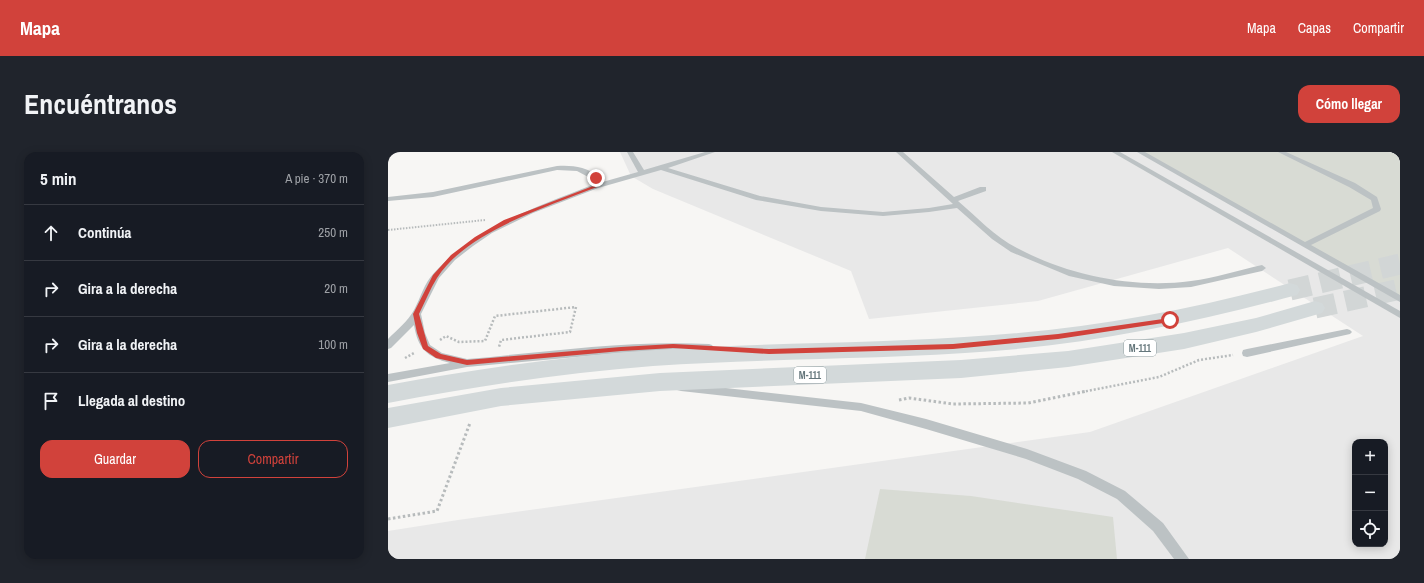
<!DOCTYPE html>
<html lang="es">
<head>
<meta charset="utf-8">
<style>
  :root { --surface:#171b24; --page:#20242c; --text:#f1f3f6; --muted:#9ea1a6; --line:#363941; --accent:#d1423b }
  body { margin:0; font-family:"Archivo Narrow",sans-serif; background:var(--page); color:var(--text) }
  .controls { position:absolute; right:12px; bottom:12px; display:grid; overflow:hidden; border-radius:8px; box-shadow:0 2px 10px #0003 }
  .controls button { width:36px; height:36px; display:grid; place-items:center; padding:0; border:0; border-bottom:1px solid var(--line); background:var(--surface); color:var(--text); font:20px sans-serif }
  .stop { position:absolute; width:12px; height:12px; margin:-9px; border:3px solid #d1423b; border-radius:50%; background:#fff }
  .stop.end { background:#d1423b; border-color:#fff; box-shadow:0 1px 4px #0008 }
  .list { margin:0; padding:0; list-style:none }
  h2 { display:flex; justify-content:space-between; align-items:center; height:52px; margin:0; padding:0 16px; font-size:17px }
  h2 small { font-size:13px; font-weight:400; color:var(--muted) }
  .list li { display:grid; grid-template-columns:26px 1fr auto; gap:12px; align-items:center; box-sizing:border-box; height:56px; padding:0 16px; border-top:1px solid var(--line) }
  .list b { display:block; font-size:15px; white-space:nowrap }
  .list em { font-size:13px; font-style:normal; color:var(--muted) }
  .actions { display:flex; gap:8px; padding:12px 16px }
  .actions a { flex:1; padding:9px 0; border:1px solid var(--accent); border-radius:12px; text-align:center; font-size:14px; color:var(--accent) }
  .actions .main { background:var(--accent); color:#fff }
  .icon { flex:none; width:22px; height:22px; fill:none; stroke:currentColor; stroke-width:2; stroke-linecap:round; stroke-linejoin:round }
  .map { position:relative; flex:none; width:1012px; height:407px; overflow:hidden; border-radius:12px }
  header { display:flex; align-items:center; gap:24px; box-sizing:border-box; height:56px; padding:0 20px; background:var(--accent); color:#fff }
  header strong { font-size:19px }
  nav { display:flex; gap:22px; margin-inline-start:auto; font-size:14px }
  .intro { display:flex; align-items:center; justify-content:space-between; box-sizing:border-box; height:96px; padding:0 24px }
  h1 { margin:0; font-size:28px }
  .button { padding:10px 18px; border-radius:12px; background:var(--accent); color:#fff; font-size:14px; font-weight:700 }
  main { display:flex; gap:24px; padding:0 24px }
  aside { flex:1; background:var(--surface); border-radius:12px; box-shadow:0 2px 10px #0003 }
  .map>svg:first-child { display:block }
</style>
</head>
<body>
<header>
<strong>Mapa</strong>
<nav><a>Mapa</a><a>Capas</a><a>Compartir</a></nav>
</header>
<div class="intro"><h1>Encuéntranos</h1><a class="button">Cómo llegar</a></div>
<main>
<aside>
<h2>5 min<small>A pie · 370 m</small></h2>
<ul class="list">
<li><svg class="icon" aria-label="ahead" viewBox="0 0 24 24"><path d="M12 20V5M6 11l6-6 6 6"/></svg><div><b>Continúa</b></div><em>250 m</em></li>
<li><svg class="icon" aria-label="right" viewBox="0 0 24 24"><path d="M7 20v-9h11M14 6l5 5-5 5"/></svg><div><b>Gira a la derecha</b></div><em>20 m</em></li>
<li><svg class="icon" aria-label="right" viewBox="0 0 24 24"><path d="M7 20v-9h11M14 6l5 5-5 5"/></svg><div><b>Gira a la derecha</b></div><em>100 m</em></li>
<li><svg class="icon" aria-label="arrive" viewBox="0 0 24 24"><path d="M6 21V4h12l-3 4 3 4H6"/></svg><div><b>Llegada al destino</b></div></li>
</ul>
<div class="actions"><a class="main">Guardar</a><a>Compartir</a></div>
</aside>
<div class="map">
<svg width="1012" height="407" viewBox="0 0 1012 407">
  <rect width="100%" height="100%" fill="#f7f6f4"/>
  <path fill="#e8e8e8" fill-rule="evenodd" d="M232 0H1012V407H0V379L70 368 702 280 975 184 840 96 650 149 481 167 463 119 265 37 243 24ZM967 290H997V392H967Z"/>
  <g fill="#d8dbd4">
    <polygon points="752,0 1012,0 1012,147"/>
    <polygon points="492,337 583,344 725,365 729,407 477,407"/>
  </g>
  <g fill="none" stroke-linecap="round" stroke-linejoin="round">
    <g stroke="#d2d6d6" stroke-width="21" stroke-dasharray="21 10" stroke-linecap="butt">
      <polyline points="902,138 1012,112"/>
      <polyline points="927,156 1012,137"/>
    </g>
    <polyline stroke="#b7bbbc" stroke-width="2" stroke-dasharray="1.5 1.5" stroke-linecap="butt" points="0,78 97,68"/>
    <g stroke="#b7bbbc" stroke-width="2.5" stroke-dasharray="2 2" stroke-linecap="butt">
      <polyline points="52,188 58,184 71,190 97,189 107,164 188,155 182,180 113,188 111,195"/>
      <polyline points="17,206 26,201"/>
      <polyline points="694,240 771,225 811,208 845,203"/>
    </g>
    <g stroke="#b7bbbc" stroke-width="3" stroke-dasharray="2.5 2.5" stroke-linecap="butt">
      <polyline points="511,248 521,246 565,252 640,251 699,239"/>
      <polyline points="0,367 49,359 82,271"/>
    </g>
    <g fill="#bcc2c4" fill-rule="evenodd">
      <path d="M239 0H245L256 18 317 0H327L280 16 372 44 433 55 495 60 541 56 565 52 508 0H515L566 45 592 35H598V39L570 49C589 65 607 85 629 96 679 123 746 137 803 129 827 126 851 118 874 113L878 116 874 119 803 135 771 137 726 134 681 124 623 100 604 87 569 56 541 60 495 64 433 59 368 48 273 18 210 36 145 61 104 81 85 94 67 108 51 126 33 162 37 181 42 193 54 201 79 207C159 200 240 188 321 192L324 193 326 196 324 199 285 198 233 201 79 215 0 230V222L62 211C39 205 30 197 26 173L3 196 0 197V187C9 178 20 169 26 158 33 145 36 131 46 121 89 74 147 56 204 33V27L189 19 169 18 45 45 0 49V45L45 40 169 14C185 13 198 15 211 24V31L250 20Z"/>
      <polygon points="724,0 732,0 1012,159 1012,166"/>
      <polygon points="749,0 757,0 917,90 985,56 983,48 961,35 890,0 898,0 967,31 989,45 993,57 992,59 923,93 1012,143 1012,150"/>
      <polygon points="959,177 962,178 964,180 962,182 859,205 855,204 854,201 855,198 859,197"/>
      <polygon points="293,231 473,251 538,267 639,297 698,319 737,339 775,371 801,407 786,407 765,379 729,347 690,327 638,307 538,277 473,259 293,239 289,238 288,235 289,232"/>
    </g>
    <g fill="#d3d9da" fill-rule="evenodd">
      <path d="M902 131 909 133 912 138 909 143C809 170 709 191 606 199 492 208 378 206 265 214 176 221 88 234 0 251V233C89 217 177 204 267 198 380 190 493 192 605 183 706 176 805 157 902 131Z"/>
      <polygon points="927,149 934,151 937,156 934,161 868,180 796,197 680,215 573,226 272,239 113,254 0,276 0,256 113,236 272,221 573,208 680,199 796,181 868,166"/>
    </g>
  </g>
  <path fill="#d1423b" d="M208 25 210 26 209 35C159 55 79 79 49 126 42 137 37 150 31 162L40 194 53 202 79 208 233 195 285 192 381 197 565 192 670 182 782 166 785 168 782 170 670 187 565 197 381 202 285 196 233 199 79 213 48 206 35 197 29 181 25 162 45 123 63 103 87 85 116 68 205 34V26Z"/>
  <g text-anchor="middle" stroke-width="4" stroke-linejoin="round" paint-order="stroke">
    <g fill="#fff" stroke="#93a0a3" stroke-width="1">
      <rect x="736" y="188" width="32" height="16" rx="3"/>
      <rect x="406" y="215" width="32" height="16" rx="3"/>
    </g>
    <g font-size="10" font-weight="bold" fill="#65777c">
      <text x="752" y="200">M-111</text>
      <text x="422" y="227">M-111</text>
    </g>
  </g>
</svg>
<div class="controls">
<button>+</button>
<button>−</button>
<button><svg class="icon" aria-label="locate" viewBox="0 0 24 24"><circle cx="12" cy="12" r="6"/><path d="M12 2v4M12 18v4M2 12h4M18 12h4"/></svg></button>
</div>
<div class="stop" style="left:782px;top:168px"></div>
<div class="stop end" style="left:208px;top:26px"></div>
</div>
</main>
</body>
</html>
